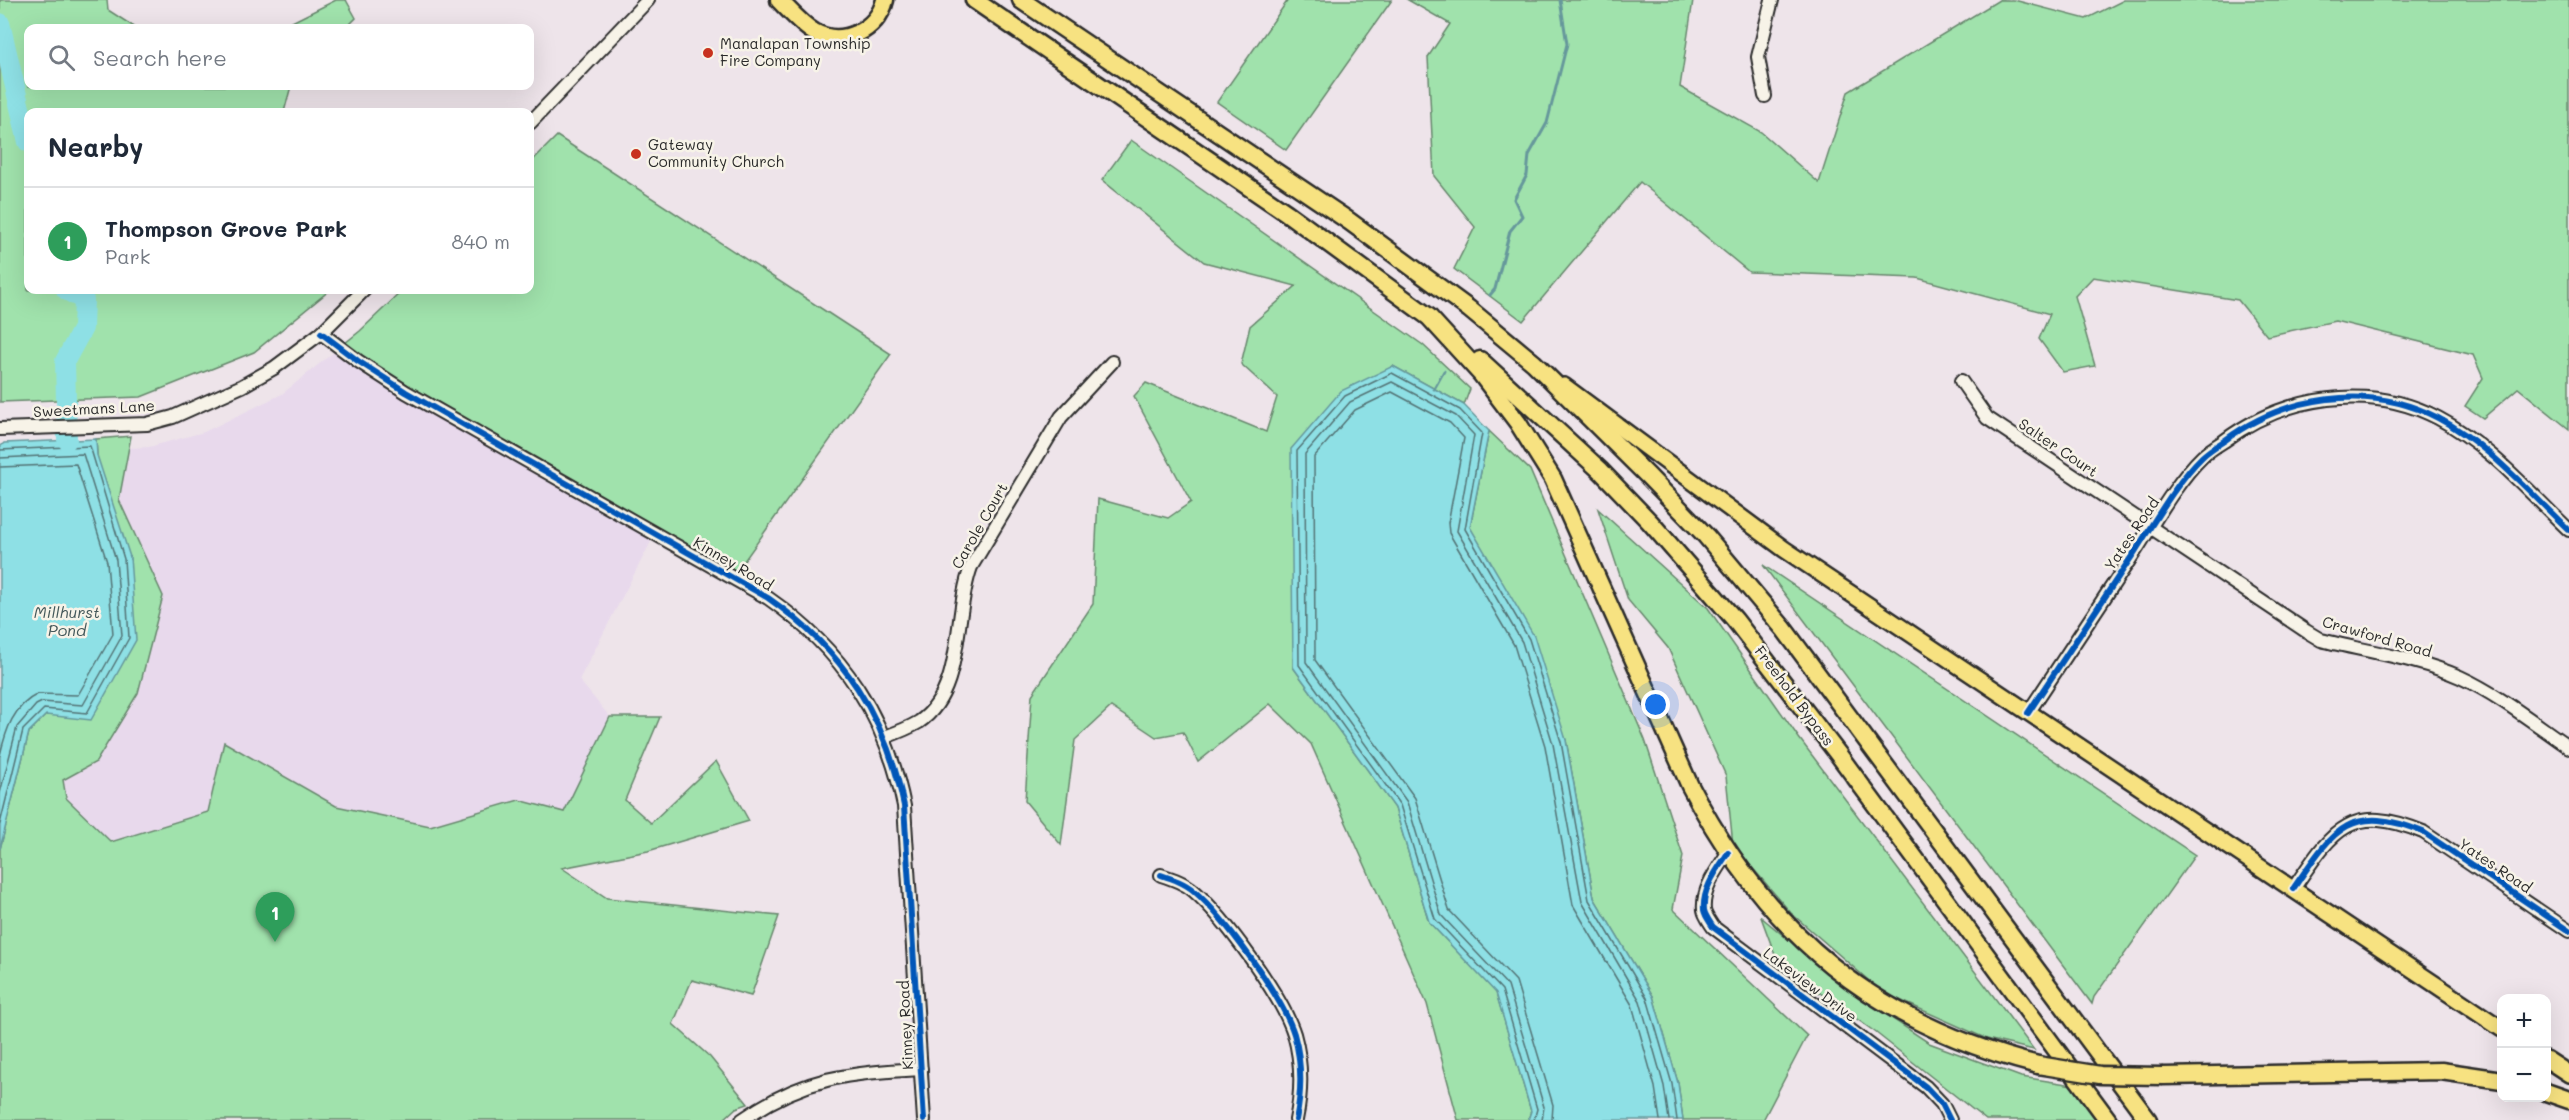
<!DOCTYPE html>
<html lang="en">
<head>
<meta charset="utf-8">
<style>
  :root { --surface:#fff; --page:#f2f2f3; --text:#1f2937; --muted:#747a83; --line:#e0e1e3; --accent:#c8321e }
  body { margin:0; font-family:Mali,sans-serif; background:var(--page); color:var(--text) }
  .controls { position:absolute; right:18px; bottom:18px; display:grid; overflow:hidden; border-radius:12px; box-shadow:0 6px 24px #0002 }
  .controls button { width:54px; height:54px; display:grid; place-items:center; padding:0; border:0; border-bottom:2px solid var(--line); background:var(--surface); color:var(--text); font:30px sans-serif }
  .you { position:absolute; left:1656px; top:705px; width:21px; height:21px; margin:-15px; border:4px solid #fff; border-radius:50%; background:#1a73e8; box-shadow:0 0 0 9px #1a73e833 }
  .badge { display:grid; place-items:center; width:39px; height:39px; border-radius:50%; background:var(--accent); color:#fff; font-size:20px; font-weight:700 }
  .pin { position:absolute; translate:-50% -50px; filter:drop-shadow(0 2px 3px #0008) }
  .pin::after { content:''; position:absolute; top:32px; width:21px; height:18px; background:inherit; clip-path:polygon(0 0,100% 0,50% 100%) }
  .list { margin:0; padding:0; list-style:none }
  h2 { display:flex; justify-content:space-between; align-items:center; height:78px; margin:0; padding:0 24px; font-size:26px }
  h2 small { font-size:20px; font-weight:400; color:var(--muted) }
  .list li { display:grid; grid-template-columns:39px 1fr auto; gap:18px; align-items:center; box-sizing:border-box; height:108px; padding:0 24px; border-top:2px solid var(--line) }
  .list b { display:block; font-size:22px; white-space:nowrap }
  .list p { margin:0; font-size:20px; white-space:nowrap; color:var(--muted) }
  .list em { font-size:20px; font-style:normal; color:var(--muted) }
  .icon { flex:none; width:33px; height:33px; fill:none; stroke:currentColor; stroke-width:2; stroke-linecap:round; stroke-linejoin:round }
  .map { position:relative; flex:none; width:2569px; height:1120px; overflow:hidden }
  .search { position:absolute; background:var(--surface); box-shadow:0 6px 24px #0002; left:24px; top:24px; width:510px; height:66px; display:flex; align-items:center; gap:15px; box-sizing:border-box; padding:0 21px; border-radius:12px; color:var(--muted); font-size:22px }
  .panel { position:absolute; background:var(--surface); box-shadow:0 6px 24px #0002; left:24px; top:108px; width:510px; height:186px; border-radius:12px }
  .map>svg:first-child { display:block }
</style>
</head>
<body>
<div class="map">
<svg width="2569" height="1120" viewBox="0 0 2569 1120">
  <rect width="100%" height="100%" fill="#eee4ea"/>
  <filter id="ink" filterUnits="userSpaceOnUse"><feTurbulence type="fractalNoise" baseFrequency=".0167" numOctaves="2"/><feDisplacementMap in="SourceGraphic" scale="12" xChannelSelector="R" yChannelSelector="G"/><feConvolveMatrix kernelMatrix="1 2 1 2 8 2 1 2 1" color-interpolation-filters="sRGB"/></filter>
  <g filter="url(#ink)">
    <polygon fill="#e8d9ec" points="339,348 655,534 579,680 610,717 564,812 519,800 430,826 416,823 336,806 224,742 208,812 111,842 66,798 63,780 96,762 138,693 163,596 119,500 130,448 149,447 204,432 282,394"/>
    <g fill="#a0e2ac" stroke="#66866c" stroke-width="1.5">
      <polygon points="0,0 107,0 108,10 136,28 28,28 28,86 291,86 284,112 28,112 28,290 330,290 254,352 141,397 0,402"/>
      <polygon points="336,0 346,0 356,18 346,28 280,28"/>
      <polygon points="1288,0 1392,0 1286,150 1217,102"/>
      <polygon points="1408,0 1693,0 1680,87 1761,132 1819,183 1848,92 1999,0 2014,0 2086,19 2124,0 2569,0 2569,429 2518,388 2483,418 2465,406 2483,378 2473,355 2335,321 2267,336 2238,300 2093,277 2075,296 2095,366 2063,372 2039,339 2050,314 1917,278 1749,272 1640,182 1523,321 1454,269 1475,227 1434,176 1428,57 1450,24"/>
      <polygon points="557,136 891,354 732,578 339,348 360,331 403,290 530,290 530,163"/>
      <polygon points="1131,140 1423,345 1470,389 1464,405 1393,366 1293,667 1395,808 1429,922 1496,992 1531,1111 1528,1120 1458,1120 1427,1004 1311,744 1270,704 1198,762 1183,732 1156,737 1111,707 1075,740 1061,845 1025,801 1032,695 1093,604 1098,499 1168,518 1191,502 1134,396 1146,383 1266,432 1277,397 1241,364 1250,326 1296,286 1204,262 1102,180"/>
      <polygon points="1489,431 1530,470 1645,740 1683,856 1673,909 1807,1036 1763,1120 1683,1120 1678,1083 1653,996 1594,898 1566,740 1470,527"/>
      <polygon points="131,436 119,500 163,596 138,693 96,762 63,780 66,798 111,842 208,812 224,742 336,806 430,826 519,800 564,812 610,717 660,717 625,800 651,823 716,761 749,821 648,851 562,868 607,898 779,916 751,996 692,980 673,1024 710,1057 748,1104 736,1108 723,1120 0,1120 0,849 29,732 46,715 97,455 96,439"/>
      <polygon points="1598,509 1708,608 1799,738 2034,1050 1987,1039 1882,992 1791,913 1733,845 1726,776 1668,648 1628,600"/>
      <polygon points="1763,565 2195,855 2094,997 2092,1004"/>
      <polygon points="1761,917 1849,990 1929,1043 2021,1077 2073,1085 2098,1120 1986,1120 1875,1032 1778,963"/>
    </g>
    <g fill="#8ee0e5" stroke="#66989b" stroke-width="1.5">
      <polygon points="1393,366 1464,405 1489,431 1470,527 1534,636 1566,740 1594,898 1653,996 1678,1083 1683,1120 1528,1120 1531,1111 1496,993 1429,922 1395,808 1293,667 1291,449 1341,391"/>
      <polygon points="96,439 97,455 130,557 136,640 91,720 46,715 29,732 0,849 0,447 4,443"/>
    </g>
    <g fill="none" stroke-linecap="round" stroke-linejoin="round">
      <g stroke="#537375" stroke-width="1.5">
        <polyline points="0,450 90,446 124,559 129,638 87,713 44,709 23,730 0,824"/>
        <polyline points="0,458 83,454 116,560 122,636 83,705 42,702 36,705 17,727 0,793"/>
        <path d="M0 467 76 464 107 562 113 634 78 695 38 694C13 706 6 730 0 755"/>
        <polyline points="1534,1120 1537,1109 1502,990 1435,919 1400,805 1299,665 1297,451 1345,396 1392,373 1460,410 1482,433 1465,529 1529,639 1561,742 1589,900 1647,998 1672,1084 1677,1120"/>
        <polyline points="1542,1120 1544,1107 1508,986 1441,915 1407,802 1306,662 1305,454 1350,402 1392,382 1456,416 1474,435 1457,531 1522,642 1553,744 1582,902 1640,1001 1664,1086 1669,1120"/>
        <polyline points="1552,1120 1553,1105 1516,981 1449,910 1415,798 1315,660 1314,457 1355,410 1392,392 1450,423 1464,438 1448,523 1449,533 1514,645 1545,746 1573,905 1632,1005 1655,1087 1660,1120"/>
      </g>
      <g stroke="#66989b" stroke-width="3">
        <polyline points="1490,295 1495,289 1510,231 1522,216 1514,199 1527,175 1529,155 1547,123 1567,44 1560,0"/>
        <polyline points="1434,389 1444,371"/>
      </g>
      <g stroke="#8ee0e5" stroke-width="20">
        <polyline points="0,23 28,142"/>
        <polyline points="66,290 84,300 83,328 65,361 67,440"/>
      </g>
      <defs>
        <g id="minor">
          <polyline points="1765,96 1758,57 1772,0"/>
          <polyline points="530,123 648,0"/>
          <path d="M321 333 358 361 406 392 768 598C843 650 886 717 904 806L924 1120"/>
          <path d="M1961 381 1987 418 2306 631 2321 640C2364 651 2420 659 2460 677 2499 695 2534 723 2569 747"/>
          <polyline points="0,429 147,424 173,417 242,386 274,368 321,333 364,290"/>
          <path d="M2028 713C2064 658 2100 604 2136 550 2154 522 2178 480 2202 457 2208 451 2216 446 2224 441 2284 396 2369 382 2438 418 2488 444 2528 491 2569 530"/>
          <path d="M885 737C896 733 909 728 919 722 965 691 953 615 971 567L1061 417 1112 362"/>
          <path d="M1728 853C1717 870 1702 889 1704 910 1705 916 1710 922 1713 927L1926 1087 1942 1104 1950 1120"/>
          <path d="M1161 875C1173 879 1185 883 1194 891 1224 917 1282 996 1294 1034 1302 1062 1302 1091 1296 1120"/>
          <path d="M2293 889C2332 832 2349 801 2423 832L2569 931"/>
          <path d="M742 1120C803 1077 848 1073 921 1069"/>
        </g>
        <g id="major">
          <polyline points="1564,386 1784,549 2502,1029"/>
          <polyline points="2546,1059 2569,1074"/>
        </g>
        <g id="highway">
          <path d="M779 0C790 11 801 24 814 32 842 48 878 30 885 0"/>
          <path d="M974 0 1287 213 1429 317 1481 374 1518 423 1553 479 1690 786C1767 934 1875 1024 2038 1065"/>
          <polyline points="1021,0 1349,221 1469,309 1534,363 1648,476 1706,536 1784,629 2148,1120"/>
          <polyline points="1480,360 1601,471 1650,522 1735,620 1838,754 2108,1120"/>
          <polyline points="2163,1076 2441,1071 2502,1080"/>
          <polyline points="2546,1092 2569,1100"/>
        </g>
      </defs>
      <use href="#minor" stroke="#2b2b2b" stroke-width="16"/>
      <use href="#major" stroke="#2b2b2b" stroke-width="20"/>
      <use href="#highway" stroke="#2b2b2b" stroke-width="21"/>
      <use href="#minor" stroke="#f7f3e8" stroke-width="12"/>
      <use href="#major" stroke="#f7e281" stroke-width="15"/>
      <use href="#highway" stroke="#f7e281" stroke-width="16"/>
      <defs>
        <polyline id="highway-bridge" points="2038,1065 2100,1075 2163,1076"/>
      </defs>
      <use href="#highway-bridge" stroke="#2b2b2b" stroke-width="21" stroke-linecap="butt"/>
      <use href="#highway-bridge" stroke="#f7e281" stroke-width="16"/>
      <defs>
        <g id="cycleway">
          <path d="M321 333 358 361 406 392 768 598C843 650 886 717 904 806L924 1120"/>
          <path d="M2028 713C2064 658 2100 604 2136 550 2154 522 2178 480 2202 457 2208 451 2216 446 2224 441 2284 396 2369 382 2438 418 2488 444 2528 491 2569 530"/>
          <path d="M1728 853C1717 870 1702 889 1704 910 1705 916 1710 922 1713 927L1926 1087 1942 1104 1950 1120"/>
          <path d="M1161 875C1173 879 1185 883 1194 891 1224 917 1282 996 1294 1034 1302 1062 1302 1091 1296 1120"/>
          <path d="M2293 889C2332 832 2349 801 2423 832L2569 931"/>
        </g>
      </defs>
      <use href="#cycleway" stroke="#f7f3e8" stroke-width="10"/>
      <use href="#cycleway" stroke="#0057b8" stroke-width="6"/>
    </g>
  </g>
  <g fill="#c8321e" stroke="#f7f3e8" stroke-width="2">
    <circle cx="708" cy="53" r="6"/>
    <circle cx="636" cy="154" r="6"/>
  </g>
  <g text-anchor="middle" stroke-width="5" stroke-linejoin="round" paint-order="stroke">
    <g font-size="15" fill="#2b2b2b" stroke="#f7f3e8" text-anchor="start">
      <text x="720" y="49">Manalapan Township<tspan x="720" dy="17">Fire Company</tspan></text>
      <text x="648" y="150">Gateway<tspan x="648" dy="17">Community Church</tspan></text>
    </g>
    <g font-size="15" fill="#2b2b2b" stroke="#f7f3e8">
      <text transform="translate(94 409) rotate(-3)" y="5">Sweetmans Lane</text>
      <text transform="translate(2058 448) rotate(34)" y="5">Salter Court</text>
      <text transform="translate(980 526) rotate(-60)" y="5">Carole Court</text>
      <text transform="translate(2132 534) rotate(-56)" y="5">Yates Road</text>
      <text transform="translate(733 564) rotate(31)" y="5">Kinney Road</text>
      <text transform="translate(2377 637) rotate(16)" y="5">Crawford Road</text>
      <text transform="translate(1794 696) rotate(53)" y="5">Freehold Bypass</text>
      <text transform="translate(2495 866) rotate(34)" y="5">Yates Road</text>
      <text transform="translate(1810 985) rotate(37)" y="5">Lakeview Drive</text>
      <text transform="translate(906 1025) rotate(-93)" y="5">Kinney Road</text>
    </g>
    <g font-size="16" font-style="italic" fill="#44585a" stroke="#f7f3e8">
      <text x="67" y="618">Millhurst<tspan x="67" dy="18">Pond</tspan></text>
    </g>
  </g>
</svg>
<div class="controls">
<button>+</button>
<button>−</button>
</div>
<div class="you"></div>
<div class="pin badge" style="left:275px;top:942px;background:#2e9e5b">1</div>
<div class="search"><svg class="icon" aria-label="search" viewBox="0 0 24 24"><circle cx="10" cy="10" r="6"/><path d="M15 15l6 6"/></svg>Search here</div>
<section class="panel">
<h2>Nearby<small></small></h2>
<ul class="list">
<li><span class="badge" style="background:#2e9e5b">1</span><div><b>Thompson Grove Park</b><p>Park</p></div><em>840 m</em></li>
</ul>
</section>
</div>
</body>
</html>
